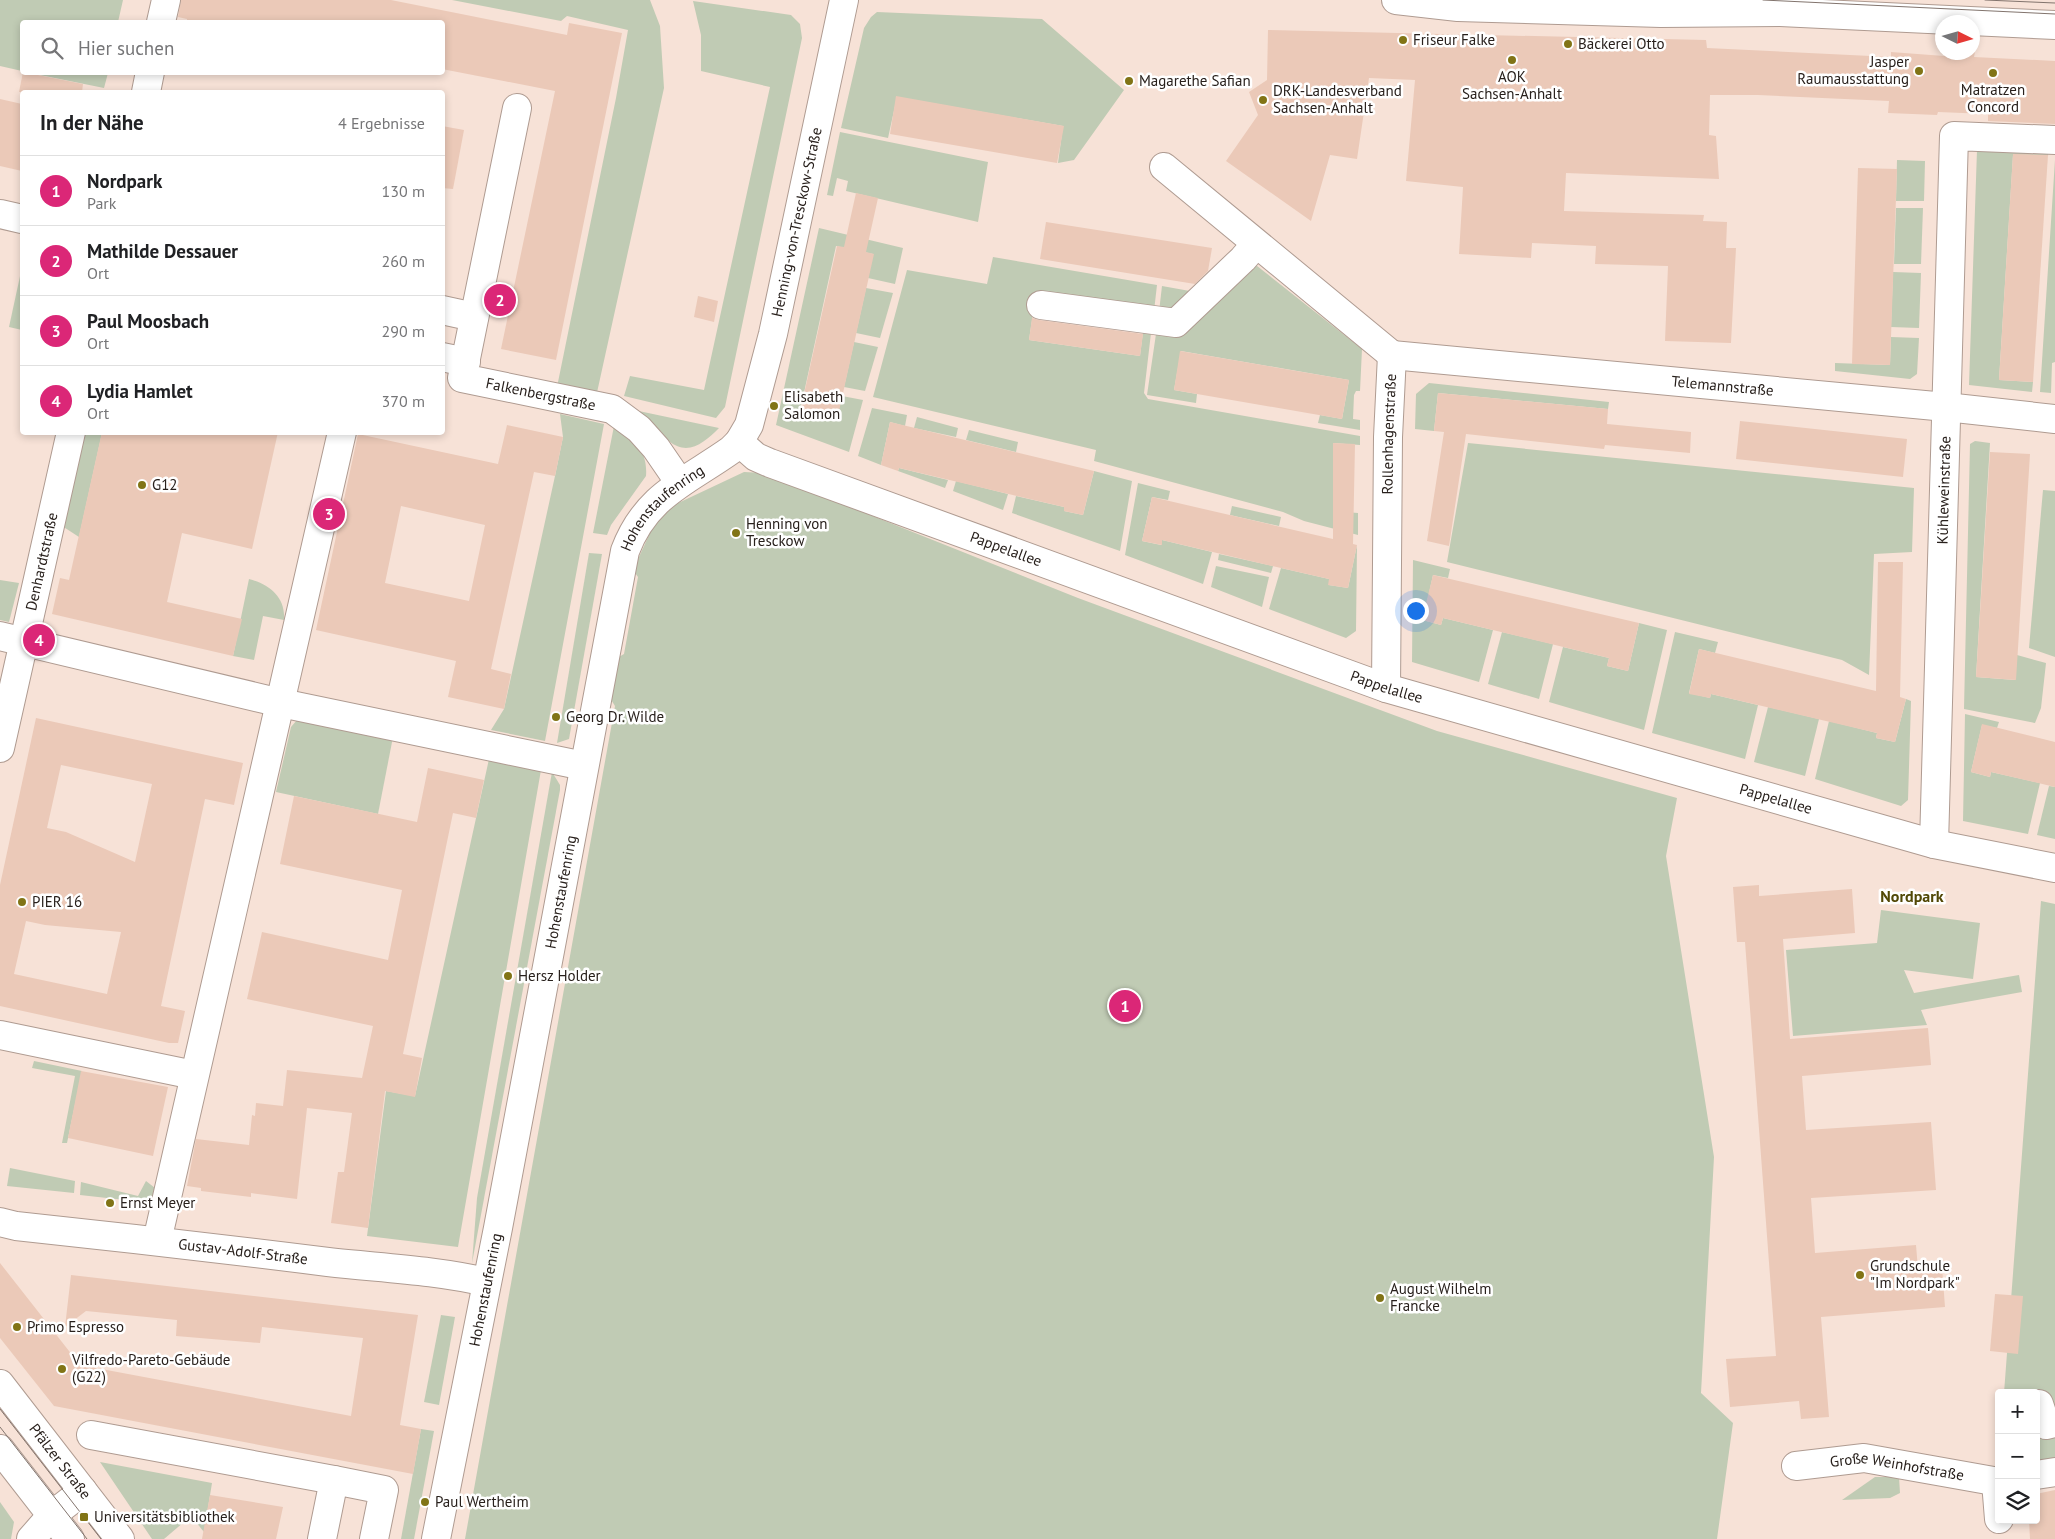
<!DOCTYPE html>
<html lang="de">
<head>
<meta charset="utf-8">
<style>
  :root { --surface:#fff; --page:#f2f2f2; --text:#202124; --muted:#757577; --line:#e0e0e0; --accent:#db2777 }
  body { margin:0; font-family:"PT Sans",sans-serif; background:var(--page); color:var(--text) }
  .controls { position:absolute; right:15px; bottom:15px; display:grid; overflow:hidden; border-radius:5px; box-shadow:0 2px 8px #0003 }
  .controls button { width:45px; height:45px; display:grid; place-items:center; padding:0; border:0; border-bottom:1px solid var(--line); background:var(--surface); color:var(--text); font:25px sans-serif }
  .compass { position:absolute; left:1935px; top:15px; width:45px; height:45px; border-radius:50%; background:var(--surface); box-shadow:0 2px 8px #0003; rotate:95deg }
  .you { position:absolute; left:1415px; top:610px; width:18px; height:18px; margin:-12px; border:4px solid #fff; border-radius:50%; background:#1a73e8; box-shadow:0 0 0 8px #1a73e833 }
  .badge { display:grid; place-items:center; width:32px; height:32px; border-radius:50%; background:var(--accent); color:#fff; font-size:16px; font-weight:700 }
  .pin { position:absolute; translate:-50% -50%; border:2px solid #fff; box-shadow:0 1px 5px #0006 }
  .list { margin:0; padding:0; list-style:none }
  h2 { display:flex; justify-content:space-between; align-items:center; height:65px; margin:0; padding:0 20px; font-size:21px }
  h2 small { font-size:16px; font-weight:400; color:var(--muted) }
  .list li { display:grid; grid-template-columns:32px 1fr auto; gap:15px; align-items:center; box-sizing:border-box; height:70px; padding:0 20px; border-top:1px solid var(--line) }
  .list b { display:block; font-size:19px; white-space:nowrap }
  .list p { margin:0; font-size:16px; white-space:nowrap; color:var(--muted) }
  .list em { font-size:16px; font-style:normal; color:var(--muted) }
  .icon { flex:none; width:28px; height:28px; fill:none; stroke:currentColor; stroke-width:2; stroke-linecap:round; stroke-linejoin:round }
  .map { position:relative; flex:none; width:2055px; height:1539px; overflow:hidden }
  .search { position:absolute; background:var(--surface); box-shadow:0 2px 8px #0003; left:20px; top:20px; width:425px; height:55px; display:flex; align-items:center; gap:12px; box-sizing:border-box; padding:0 18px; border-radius:5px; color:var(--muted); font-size:19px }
  .panel { position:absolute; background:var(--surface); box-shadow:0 2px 8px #0003; left:20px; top:90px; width:425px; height:345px; border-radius:5px }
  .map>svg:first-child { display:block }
</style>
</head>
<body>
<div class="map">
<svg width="2055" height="1539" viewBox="0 0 2055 1539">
  <rect width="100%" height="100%" fill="#f7e2d7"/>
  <g fill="#c0cbb4">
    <polygon points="0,0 123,0 118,22 22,22 22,71 0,66"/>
    <polygon points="452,0 650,0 660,26 664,88 596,397 557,387 616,98 628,30 567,16 561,21"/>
    <polygon points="693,1 791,15 800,24 802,38 725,407 716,418 624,396 630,376 704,390 770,87 701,71 701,35"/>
    <polygon points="877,12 1042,19 1124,90 1074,160 1058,163 1063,126 897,97 888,138 841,128 864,28 871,17"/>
    <polygon points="30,73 108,72 108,73 104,88"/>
    <polygon points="840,132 988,162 978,222 846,191 848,181 837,178 833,196 827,195"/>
    <polygon points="2049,148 2048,156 2013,155 1999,380 2033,382 2032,392 1969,385 1977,150"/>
    <polygon points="1897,160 1925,161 1924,201 1896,201"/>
    <polygon points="2055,160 2055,362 2052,363 2051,393 2040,392"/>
    <polygon points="1896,208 1923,208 1921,264 1894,264"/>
    <polygon points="819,228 903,248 895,284 868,278 873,254 836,246 800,411 842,396 863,400 849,452 776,425"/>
    <polygon points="993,257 1157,285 1154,311 1036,293 1029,340 1140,356 1143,332 1151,333 1144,393 1148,399 1360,436 1360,445 1333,443 1333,511 1358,513 1358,535 1304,521 1283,512 1094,461 1096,450 873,397 907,270 987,284"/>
    <polygon points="1252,262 1362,349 1360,391 1356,391 1354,395 1353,419 1360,420 1360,430 1318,423 1320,415 1342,419 1349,380 1181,351 1174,390 1197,394 1196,403 1147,395 1156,334"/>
    <polygon points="22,267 22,330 9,327"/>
    <polygon points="1893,272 1921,273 1919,328 1891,327"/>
    <polygon points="1162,286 1201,293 1181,311 1159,312"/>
    <polygon points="866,288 893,293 880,338 856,333"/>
    <polygon points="1891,337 1919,338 1917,374 1910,379 1835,371 1835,363 1890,365"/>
    <polygon points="854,342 878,347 865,391 844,387"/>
    <polygon points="1429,383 1609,402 1608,409 1438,393 1434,431 1415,429 1416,394"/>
    <polygon points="872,408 907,415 905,426 890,422 881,465 858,456"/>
    <path d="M634 410 719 428C705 442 688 457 669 441 663 436 659 429 653 424 648 419 640 415 634 410Z"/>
    <polygon points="560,414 604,424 545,741 491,730 504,709 555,476 563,437"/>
    <polygon points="917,417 958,428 956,437 914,428"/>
    <path d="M614 426C634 439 648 450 646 476L611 525 607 535 593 533Z"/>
    <polygon points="969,430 1018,442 1016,452 966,440"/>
    <polygon points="79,433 102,433 79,537 59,524"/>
    <polygon points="1975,441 1990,443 1976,677 2015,680 2017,655 2046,663 2041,708 2035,723 1964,709 1970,444"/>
    <polygon points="1468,443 1914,488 1912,552 1874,554 1869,675 1842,660 1447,562"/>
    <polygon points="899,468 948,480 945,488 898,471"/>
    <polygon points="1094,471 1132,481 1120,551 1012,513 1016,496 1064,507 1064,511 1083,515"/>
    <polygon points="744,472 765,473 1078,598 1437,731 1677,798 1666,856 1714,1157 1701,1393 1733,1423 1717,1539 465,1539 615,706 610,698 617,658 624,654 638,577 633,570 655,522 674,505"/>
    <polygon points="956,481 1008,494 1003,510 953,491"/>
    <polygon points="1138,483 1170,491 1168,500 1152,497 1142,541 1161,545 1162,540 1212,552 1203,584 1125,555"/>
    <polygon points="2043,490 2055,491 2055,657 2029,648"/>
    <polygon points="1232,506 1281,517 1279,526 1230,515"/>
    <polygon points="1357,545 1356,631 1346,638 1269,609 1281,568 1329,579 1329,585 1348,588"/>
    <polygon points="589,553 602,554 569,739 557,743"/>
    <polygon points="1219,554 1273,566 1271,573 1218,560"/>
    <polygon points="1413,560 1450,569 1448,578 1433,575 1423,620 1441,625 1443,618 1493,630 1479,682 1412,662"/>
    <polygon points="1216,566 1269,577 1262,607 1211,587"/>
    <path d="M249 579C269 584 286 597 284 620L263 616 254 660 233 656Z"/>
    <polygon points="0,580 19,583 9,622 0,620"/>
    <polygon points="1639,623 1667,630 1644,730 1549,702 1563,647 1609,658 1607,666 1628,671"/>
    <polygon points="1502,632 1553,644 1539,699 1488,684"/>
    <polygon points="1675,632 1718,642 1715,653 1699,649 1689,693 1710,698 1711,694 1758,705 1745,759 1652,733"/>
    <polygon points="1906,699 1911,701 1908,800 1901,806 1815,779 1829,721 1877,733 1876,738 1895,742"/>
    <polygon points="1768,707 1819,719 1805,776 1754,762"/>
    <polygon points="1965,714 1999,722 1997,728 1982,725 1971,772 1990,777 1991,772 2040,783 2028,834 1963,821"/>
    <polygon points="307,718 393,737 378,814 276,792 291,727 297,720"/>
    <polygon points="489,759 541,770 458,1247 367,1236 386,1091 415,1096"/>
    <polygon points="552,772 560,785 560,790 472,1263 477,1198"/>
    <polygon points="2049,786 2055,787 2055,839 2037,835"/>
    <polygon points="2041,901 2055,904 2055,1461 2036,1465 2036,1393 2004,1393"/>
    <polygon points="1881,910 1980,923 1973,979 1904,970 1914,993 2019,975 2022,992 1921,1010 1927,1025 1793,1036 1786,950 1877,943"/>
    <polygon points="34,1061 82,1071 67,1143 62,1143 75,1076 32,1068"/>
    <polygon points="10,1168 75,1181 74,1193 7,1186"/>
    <polygon points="146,1181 155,1188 152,1203 80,1195 81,1182 138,1196"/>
    <polygon points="441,1315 455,1317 439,1405 424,1402"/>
    <polygon points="421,1429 434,1431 414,1539 401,1539"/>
    <polygon points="100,1462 212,1483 204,1532 191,1516 164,1539 152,1539"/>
    <polygon points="1875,1477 1899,1477 1900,1493 1890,1498 1842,1500"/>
    <polygon points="0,1502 14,1522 11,1539 0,1539"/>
  </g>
  <g fill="#ebc9b8" fill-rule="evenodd">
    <polygon points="181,0 391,0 567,35 569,23 622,33 556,360 501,349 555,91 442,69 442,22 187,22 187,19 178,17"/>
    <polygon points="1268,30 1706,40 1707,48 1891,57 1891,52 1944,56 1944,52 1975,52 1974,57 2055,61 2055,124 1988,121 1988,114 1938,112 1937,115 1888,113 1889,101 1758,95 1710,95 1709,135 1716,136 1719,179 1566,173 1564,211 1704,215 1703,221 1727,222 1726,248 1736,248 1731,343 1665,341 1668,266 1595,264 1596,246 1532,243 1531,258 1459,254 1463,187 1406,181 1415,80 1369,78 1357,159 1330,155 1311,221 1226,161 1258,115 1249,92 1267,80"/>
    <polygon points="23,72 83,84 82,92 19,92"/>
    <polygon points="896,96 1064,126 1057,163 890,134"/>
    <polygon points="0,99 22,104 22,171 0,166"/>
    <polygon points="442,126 464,130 453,189 442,188"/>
    <polygon points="2013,154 2048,155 2033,382 1999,380"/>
    <polygon points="1858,168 1897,169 1890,365 1852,364"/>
    <polygon points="856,193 878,198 866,252 874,254 837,420 800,412 837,246 844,247"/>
    <polygon points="1046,222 1212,248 1208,271 1195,284 1040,259"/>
    <polygon points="698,296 718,301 714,322 694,317"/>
    <polygon points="1032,318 1039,320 1143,334 1140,356 1029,340"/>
    <polygon points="1180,351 1349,380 1342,419 1174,390"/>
    <polygon points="1438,393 1608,409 1607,424 1691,432 1690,453 1605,445 1604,449 1466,434 1449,546 1427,541 1444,432 1434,431"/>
    <polygon points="1740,421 1907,439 1903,477 1736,459"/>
    <polygon points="890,422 1094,471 1083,515 1064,511 1064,507 899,468 898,471 881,465"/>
    <path d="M507 425 563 437 555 476 534 472 491 669 511 674 504 709 448 697 456 661 316 630 358 434 498 464ZM401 506 485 525 469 601 385 583Z"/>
    <polygon points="102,432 278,432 252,549 182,533 167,602 242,619 233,656 52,614 60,578 69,580"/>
    <polygon points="1333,443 1355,444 1353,544 1357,545 1348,588 1328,585 1329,579 1281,568 1162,540 1162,545 1142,541 1152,497 1333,539"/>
    <polygon points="1990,452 2030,454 2016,680 1976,677"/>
    <polygon points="1878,562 1903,562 1900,697 1906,699 1895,742 1876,738 1877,733 1758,705 1711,694 1710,698 1689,694 1699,649 1876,691"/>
    <polygon points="1433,575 1639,623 1628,671 1607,666 1609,658 1443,618 1441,625 1422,620"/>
    <path d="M36 718 243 763 234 805 205 799 161 1006 185 1011 178 1043H169L0 1006V885ZM61 765 152 784 135 862 66 832 47 828ZM26 921 45 925 121 932 107 994 14 974Z"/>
    <polygon points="1982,724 2055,742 2055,787 1991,772 1990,777 1971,772"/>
    <polygon points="428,768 484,780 476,818 453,813 403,1054 422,1058 415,1097 385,1091 368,1228 331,1223 338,1172 344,1172 352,1113 307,1108 297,1199 251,1193 251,1197 201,1191 201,1188 187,1186 196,1139 249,1145 252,1115 255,1116 256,1103 283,1106 287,1070 362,1078 373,1026 247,999 262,932 388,960 402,890 280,864 294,796 417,822"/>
    <polygon points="1759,885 1759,896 1852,889 1855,933 1783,939 1790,1039 1928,1028 1931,1065 1802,1076 1806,1130 1931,1122 1936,1190 1811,1198 1815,1253 1916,1245 1918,1269 1942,1267 1945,1307 1821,1317 1829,1417 1801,1419 1799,1401 1730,1407 1726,1359 1776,1356 1745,942 1737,942 1733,887"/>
    <polygon points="81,1071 168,1087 153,1156 68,1138"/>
    <polygon points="0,1263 80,1365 351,1416 363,1338 262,1327 260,1343 176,1336 177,1320 86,1311 65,1327 71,1275 418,1315 400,1425 421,1429 413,1474 54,1406 0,1338"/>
    <polygon points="1995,1294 2023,1296 2018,1354 1990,1351"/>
    <polygon points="2055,1490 2055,1539 2030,1539 2029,1520 2036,1520 2036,1494"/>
    <polygon points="210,1495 283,1507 276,1539 202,1539"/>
  </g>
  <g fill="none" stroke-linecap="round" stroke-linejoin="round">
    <defs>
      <g id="minor">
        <polyline points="161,22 166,0"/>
        <polyline points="146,92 150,72"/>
        <path id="s1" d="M517 108 462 378 612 409 639 429 656 448 680 483"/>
        <polyline points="1164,167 1392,355"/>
        <polyline points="0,214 22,219"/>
        <polyline points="1041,305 1176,323 1243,259 1256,244"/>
        <polyline points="442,310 474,317"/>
        <path id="s2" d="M1392 355 1946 407 2055 419"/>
        <polyline points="442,357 466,362"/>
        <path id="s3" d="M739 442 756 457 770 463 1386 688 1934 844 2055 868"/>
        <polyline points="0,636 281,703 584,766"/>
        <path id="s4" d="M1386 688 1388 437 1392 355"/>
        <path id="s5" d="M0 748 71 432"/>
        <path id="s6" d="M1934 844 1954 136 2055 140"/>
        <polyline points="0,1035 194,1075"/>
        <path id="s7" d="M0 1222 16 1226C120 1237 224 1249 328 1262 381 1268 435 1270 486 1282"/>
        <polyline points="157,1241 342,432"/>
        <path id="s8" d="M0 1384 120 1539"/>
        <polyline points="2039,1404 2046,1425 2055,1423"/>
        <polyline points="91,1435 334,1480"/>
        <polyline points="0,1449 70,1539"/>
        <path id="s9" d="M1796 1466 1864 1458 1999 1482"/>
        <polyline points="2036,1475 2055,1472"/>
        <polyline points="1996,1482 1999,1519"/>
        <polyline points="31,1539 52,1515 83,1491"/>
        <polyline points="322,1539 334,1480 384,1490 374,1539"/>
        <path id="s10" d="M436 1539 498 1228 625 551C646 495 686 482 731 450L739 442 749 425 773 334 844 0"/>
      </g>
      <polyline id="major" points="1396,0 1458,7 1661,13 1780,12 2055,25"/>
    </defs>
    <use href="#minor" stroke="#af9b91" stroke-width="30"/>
    <use href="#major" stroke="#af9b91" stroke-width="30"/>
    <use href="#minor" stroke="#fff" stroke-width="28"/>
    <use href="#major" stroke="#fff" stroke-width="28"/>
    <g stroke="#82746d" stroke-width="1">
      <polyline points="1763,0 2055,14"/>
      <polyline points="1985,0 2055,3"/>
      <polyline points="0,1409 101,1539"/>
      <polyline points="0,1427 87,1539"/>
    </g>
  </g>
  <g fill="#817416" stroke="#fff" stroke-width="2">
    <circle cx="1403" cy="40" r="5"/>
    <circle cx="1568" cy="44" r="5"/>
    <circle cx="1512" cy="60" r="5"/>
    <circle cx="1919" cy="71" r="5"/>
    <circle cx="1993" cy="73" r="5"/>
    <circle cx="1129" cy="81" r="5"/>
    <circle cx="1263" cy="100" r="5"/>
    <circle cx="774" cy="406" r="5"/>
    <circle cx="142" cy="485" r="5"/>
    <circle cx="736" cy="533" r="5"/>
    <circle cx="556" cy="717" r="5"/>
    <circle cx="22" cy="902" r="5"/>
    <circle cx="508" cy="976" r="5"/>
    <circle cx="110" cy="1203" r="5"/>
    <circle cx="1860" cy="1275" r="5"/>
    <circle cx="1380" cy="1298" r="5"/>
    <circle cx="17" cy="1327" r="5"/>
    <circle cx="62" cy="1369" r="5"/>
    <circle cx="425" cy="1502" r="5"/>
    <rect x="79" y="1512" width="10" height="10" rx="2.5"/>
  </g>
  <g text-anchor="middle" stroke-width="5" stroke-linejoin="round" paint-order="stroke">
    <g font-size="15" fill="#28201c" stroke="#fff" text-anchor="start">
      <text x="1413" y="45">Friseur Falke</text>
      <text x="1578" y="49">Bäckerei Otto</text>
      <text x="1909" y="67" text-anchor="end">Jasper<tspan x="1909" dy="17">Raumausstattung</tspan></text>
      <text x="1512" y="82" text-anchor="middle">AOK<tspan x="1512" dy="17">Sachsen-Anhalt</tspan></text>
      <text x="1139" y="86">Magarethe Safian</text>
      <text x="1993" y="95" text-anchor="middle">Matratzen<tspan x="1993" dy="17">Concord</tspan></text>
      <text x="1273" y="96">DRK-Landesverband<tspan x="1273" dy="17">Sachsen-Anhalt</tspan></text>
      <text x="784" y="402">Elisabeth<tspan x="784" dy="17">Salomon</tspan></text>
      <text x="152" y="490">G12</text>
      <text x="746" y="529">Henning von<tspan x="746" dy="17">Tresckow</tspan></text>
      <text x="566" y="722">Georg Dr. Wilde</text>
      <text x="32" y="907">PIER 16</text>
      <text x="518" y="981">Hersz Holder</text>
      <text x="120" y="1208">Ernst Meyer</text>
      <text x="1870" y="1271">Grundschule<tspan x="1870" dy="17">"Im Nordpark"</tspan></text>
      <text x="1390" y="1294">August Wilhelm<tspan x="1390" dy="17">Francke</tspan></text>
      <text x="27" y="1332">Primo Espresso</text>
      <text x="72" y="1365">Vilfredo-Pareto-Gebäude<tspan x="72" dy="17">(G22)</tspan></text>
      <text x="435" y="1507">Paul Wertheim</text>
      <text x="94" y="1522">Universitätsbibliothek</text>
    </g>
    <g font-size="15" fill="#28201c" stroke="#fff">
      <text dy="5" stroke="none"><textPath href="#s10" startOffset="1395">Henning-von-Tresckow-Straße</textPath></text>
      <text dy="5" stroke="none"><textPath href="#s2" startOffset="332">Telemannstraße</textPath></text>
      <text dy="5" stroke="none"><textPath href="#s1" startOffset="356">Falkenbergstraße</textPath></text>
      <text dy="5" stroke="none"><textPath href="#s4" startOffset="254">Rollenhagenstraße</textPath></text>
      <text dy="5" stroke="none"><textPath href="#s6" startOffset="354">Kühleweinstraße</textPath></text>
      <text dy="5" stroke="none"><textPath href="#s10" startOffset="1064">Hohenstaufenring</textPath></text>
      <text dy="5" stroke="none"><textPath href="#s3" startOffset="289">Pappelallee</textPath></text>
      <text dy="5" stroke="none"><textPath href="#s5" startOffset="191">Denhardtstraße</textPath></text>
      <text dy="5" stroke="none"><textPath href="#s3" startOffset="694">Pappelallee</textPath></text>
      <text dy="5" stroke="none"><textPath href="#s3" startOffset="1099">Pappelallee</textPath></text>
      <text dy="5" stroke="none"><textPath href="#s10" startOffset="659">Hohenstaufenring</textPath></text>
      <text dy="5" stroke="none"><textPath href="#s7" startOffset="245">Gustav-Adolf-Straße</textPath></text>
      <text dy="5" stroke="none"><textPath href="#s10" startOffset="254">Hohenstaufenring</textPath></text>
      <text dy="5" stroke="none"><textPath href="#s8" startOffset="98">Pfälzer Straße</textPath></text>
      <text dy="5" stroke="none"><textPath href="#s9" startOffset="102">Große Weinhofstraße</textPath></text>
    </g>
    <g font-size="16" font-weight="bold" fill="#514806" stroke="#fff">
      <text x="1912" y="902">Nordpark</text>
    </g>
  </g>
</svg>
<div class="controls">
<button>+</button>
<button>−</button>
<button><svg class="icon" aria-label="layers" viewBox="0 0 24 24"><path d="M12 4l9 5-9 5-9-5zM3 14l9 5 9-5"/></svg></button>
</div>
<svg class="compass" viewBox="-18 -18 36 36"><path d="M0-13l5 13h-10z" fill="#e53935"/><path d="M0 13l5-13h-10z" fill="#757577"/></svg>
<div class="you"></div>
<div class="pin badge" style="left:1125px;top:1006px">1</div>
<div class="pin badge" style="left:500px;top:300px">2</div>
<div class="pin badge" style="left:329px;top:514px">3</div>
<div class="pin badge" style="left:39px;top:640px">4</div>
<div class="search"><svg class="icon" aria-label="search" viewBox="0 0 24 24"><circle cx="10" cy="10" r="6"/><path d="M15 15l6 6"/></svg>Hier suchen</div>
<section class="panel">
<h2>In der Nähe<small>4 Ergebnisse</small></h2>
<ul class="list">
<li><span class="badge">1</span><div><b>Nordpark</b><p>Park</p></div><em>130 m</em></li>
<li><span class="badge">2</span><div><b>Mathilde Dessauer</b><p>Ort</p></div><em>260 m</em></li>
<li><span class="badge">3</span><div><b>Paul Moosbach</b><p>Ort</p></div><em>290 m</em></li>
<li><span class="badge">4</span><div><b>Lydia Hamlet</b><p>Ort</p></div><em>370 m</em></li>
</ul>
</section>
</div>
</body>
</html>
